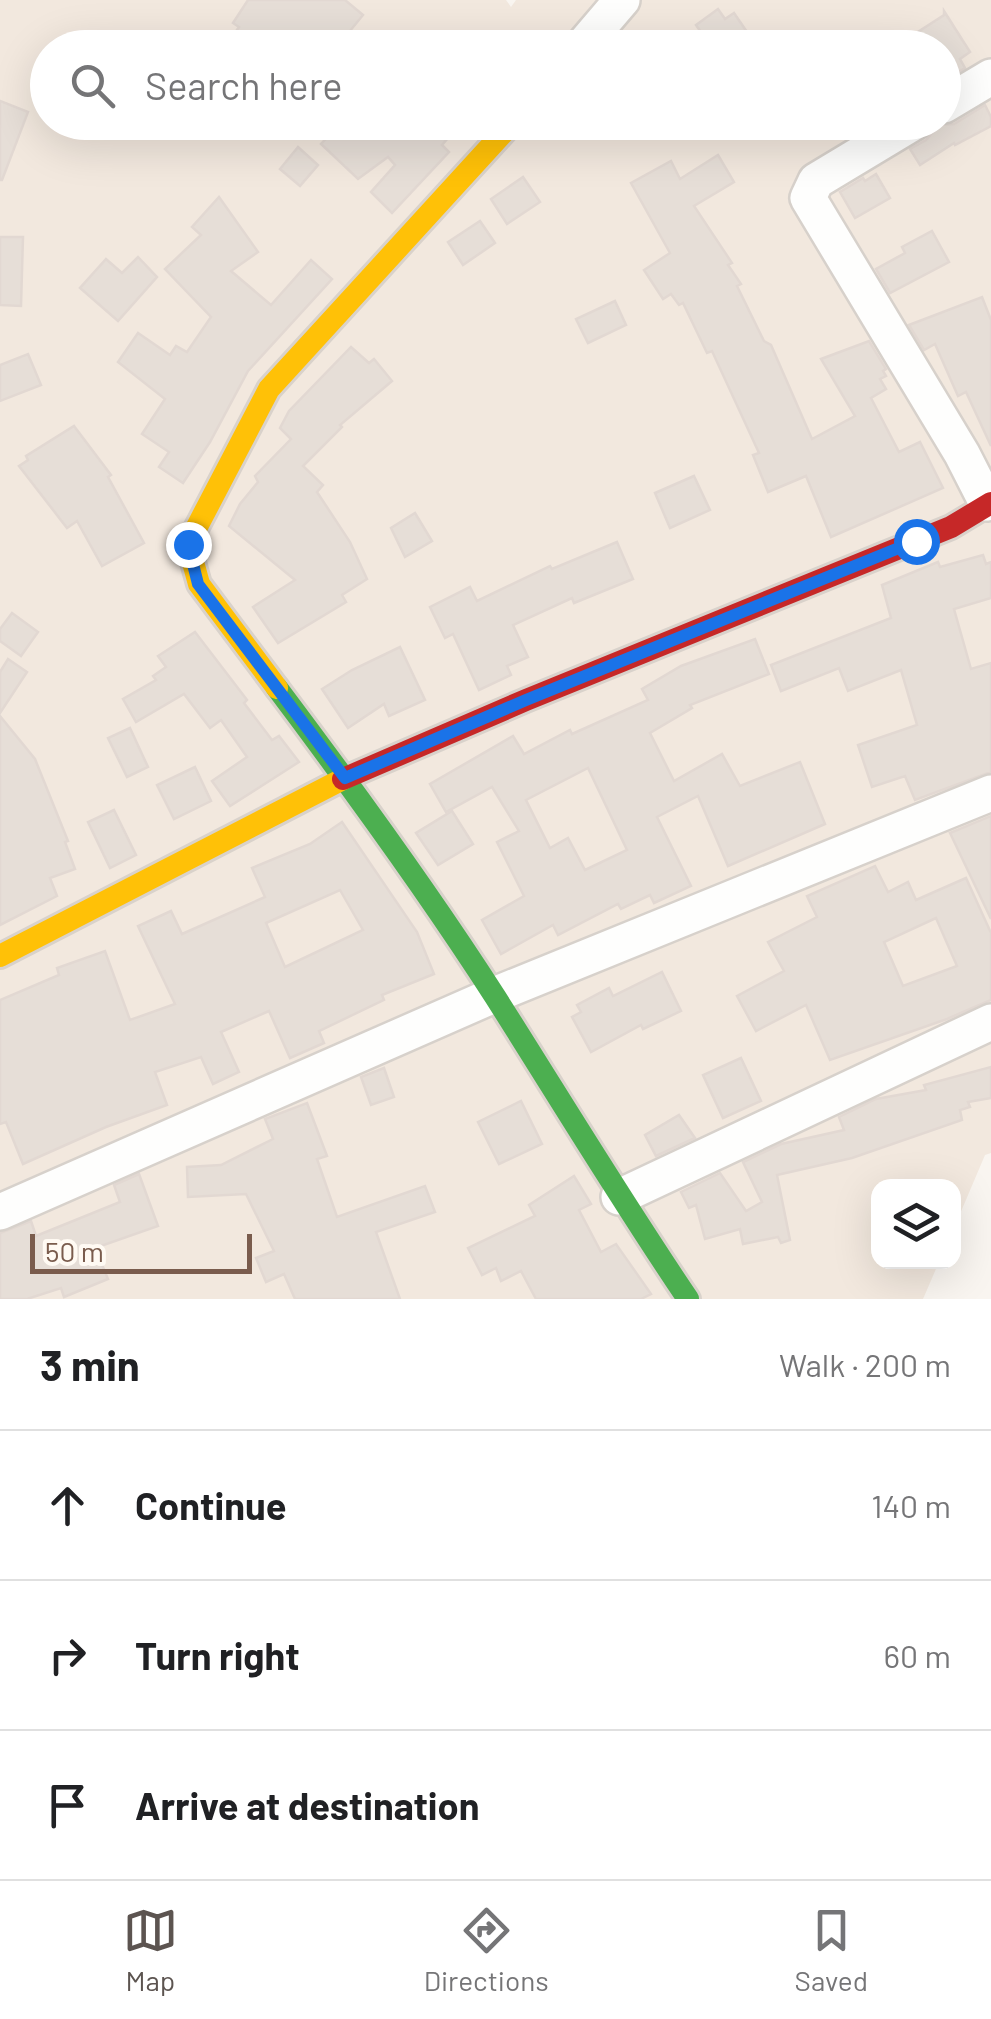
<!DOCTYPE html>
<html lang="en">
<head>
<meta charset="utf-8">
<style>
  :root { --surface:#fff; --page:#f2f2f2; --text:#202124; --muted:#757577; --line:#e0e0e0; --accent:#5c5450 }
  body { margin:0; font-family:Barlow,sans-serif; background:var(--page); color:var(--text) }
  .controls { position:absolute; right:30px; bottom:30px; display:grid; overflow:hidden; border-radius:20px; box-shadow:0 10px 40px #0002 }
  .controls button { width:90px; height:90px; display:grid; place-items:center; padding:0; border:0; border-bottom:2px solid var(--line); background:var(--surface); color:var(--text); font:50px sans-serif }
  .scale { position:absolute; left:30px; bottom:25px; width:222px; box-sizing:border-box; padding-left:10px; border:5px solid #7a5c4d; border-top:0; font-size:28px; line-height:35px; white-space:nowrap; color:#7a5c4d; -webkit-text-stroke:8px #fffaf3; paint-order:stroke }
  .stop { position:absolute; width:30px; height:30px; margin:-22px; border:8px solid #1a73e8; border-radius:50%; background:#fff }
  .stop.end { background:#1a73e8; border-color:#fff; box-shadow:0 2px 10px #0008 }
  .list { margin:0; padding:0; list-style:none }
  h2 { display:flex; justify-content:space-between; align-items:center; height:130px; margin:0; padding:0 40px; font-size:42px }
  h2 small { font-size:32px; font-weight:400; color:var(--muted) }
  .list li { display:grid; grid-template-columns:65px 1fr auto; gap:30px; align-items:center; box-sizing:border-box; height:150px; padding:0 40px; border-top:2px solid var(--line) }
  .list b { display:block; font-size:38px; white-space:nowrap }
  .list em { font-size:32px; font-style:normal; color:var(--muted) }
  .icon { flex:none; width:55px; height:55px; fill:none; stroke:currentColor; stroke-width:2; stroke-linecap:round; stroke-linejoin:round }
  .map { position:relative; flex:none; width:991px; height:1299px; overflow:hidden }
  .search { position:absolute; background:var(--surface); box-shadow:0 10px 40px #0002; left:30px; right:30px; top:30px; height:110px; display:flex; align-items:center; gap:25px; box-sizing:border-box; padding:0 35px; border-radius:55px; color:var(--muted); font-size:38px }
  .sheet { height:580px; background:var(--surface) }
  nav { display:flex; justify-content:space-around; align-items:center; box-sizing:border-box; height:140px; border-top:2px solid var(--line); background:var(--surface); font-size:28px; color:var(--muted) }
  nav a { display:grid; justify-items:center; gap:5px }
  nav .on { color:var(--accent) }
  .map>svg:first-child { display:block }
</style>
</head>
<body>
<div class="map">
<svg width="991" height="1299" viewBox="0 0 991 1299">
  <rect width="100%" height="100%" fill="#f9f5f0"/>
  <path fill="#f2e8de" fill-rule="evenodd" d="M0 0H506L511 7 516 0H991V1153L985 1155 954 1228V1186H878V1262H939L923 1299H0ZM48 48H944V122H48Z"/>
  <g fill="#e6ded7" stroke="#e2d8d2" stroke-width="2.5" fill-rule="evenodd">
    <polygon points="248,0 345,0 363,15 336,48 248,48 232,37 239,27 233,23"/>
    <polygon points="718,9 725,19 734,13 758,48 712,48 696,25"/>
    <polygon points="944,11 970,52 960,59 965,68 944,81 944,48 893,48 944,15"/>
    <polygon points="0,101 28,112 2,180 0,180"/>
    <polygon points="985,105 991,117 991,126 955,145 954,143 920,165 910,149 926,140 939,125 954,124"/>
    <polygon points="342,122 462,122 442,145 449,152 392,213 371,192 395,165 388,157 358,179 321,144"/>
    <polygon points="298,147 318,165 300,186 280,169"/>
    <polygon points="718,155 734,182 694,206 732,263 728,265 741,284 737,286 764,341 771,345 812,439 855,416 821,359 869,341 886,369 883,371 886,376 880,379 886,389 871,398 899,452 920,442 943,488 831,537 806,476 768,492 753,455 759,453 712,351 707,353 683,303 679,305 671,294 663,299 644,270 670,253 631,183 671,161 680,179"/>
    <polygon points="876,174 890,198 855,218 840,192 863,178 865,181"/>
    <polygon points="523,177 540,202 507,224 491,199"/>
    <polygon points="219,197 258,252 231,271 271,305 311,260 332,279 248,371 210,442 183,483 159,467 169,452 142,434 165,399 118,362 138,333 170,355 176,346 187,352 211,317 165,269 201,235 192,227"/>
    <polygon points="480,221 495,243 463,265 448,242"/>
    <polygon points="932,231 949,262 890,293 876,269 905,253 902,247"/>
    <polygon points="0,237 23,237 21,306 0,305"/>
    <polygon points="138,257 157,277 118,321 80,288 106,259 122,273"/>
    <polygon points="982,297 991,320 991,446 966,392 958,396 935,344 924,350 909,325"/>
    <polygon points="615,301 626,325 588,343 576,319"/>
    <polygon points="351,347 369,363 374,359 392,381 340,425 342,427 303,466 323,485 317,492 350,542 367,579 342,595 346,602 278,643 253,607 295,580 229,526 240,504 258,482 255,476 291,439 280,428 289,411"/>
    <polygon points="28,354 41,385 0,401 0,365"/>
    <polygon points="74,426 111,475 108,477 144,543 102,566 77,521 67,528 19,466 28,460 26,456"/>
    <polygon points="694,476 710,510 670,528 655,493"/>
    <polygon points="415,513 432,541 405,557 391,528"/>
    <polygon points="617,542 633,579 574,603 572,598 513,625 528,657 507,666 511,675 479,690 453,634 445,638 430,607 470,587 477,601 550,566 552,569"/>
    <polygon points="983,555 986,564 991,562 991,598 954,609 971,669 991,663 991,772 915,800 905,776 872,787 858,745 917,725 901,670 848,691 839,668 781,691 771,665 891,618 882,585 938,562 940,567"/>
    <polygon points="12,613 38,632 21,656 0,641 0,629"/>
    <polygon points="195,632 247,700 244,703 272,740 279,736 299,762 230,806 212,781 247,757 221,720 210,728 184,694 136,722 123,699 156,680 153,676 166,667 158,656"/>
    <path d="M755 639 769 674 690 705 692 708 650 733 674 781 722 754 740 786 800 762 825 824 728 866 698 796 657 817 691 886 654 903 650 895 621 909 618 904 558 935 553 925 501 954 482 920 524 896 497 842 519 831 492 787 446 812 430 784 513 736 524 754 570 730 572 734 648 700 642 689 681 666ZM588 768 627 850 585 870 568 838 550 848 526 800Z"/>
    <polygon points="400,647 425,700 389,716 384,704 348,728 322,689 352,670"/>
    <polygon points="8,659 27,672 0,713 0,672"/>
    <polygon points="0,716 35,759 68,841 65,842 75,869 50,878 57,896 0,925"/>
    <polygon points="130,728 148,767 127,777 108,738"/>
    <polygon points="195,767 211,801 174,819 157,785"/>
    <polygon points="114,810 136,855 110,868 88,822"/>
    <polygon points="452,811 473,844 438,865 416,833"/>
    <polygon points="991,816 991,919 950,833"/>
    <path d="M342 822 417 932 434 974 382 995 384 1000 319 1031 324 1043 290 1058 269 1011 221 1032 239 1072 213 1084 201 1057 155 1072 167 1105 106 1127 23 1164 6 1122 0 1124V1000L59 975 57 968 105 951 130 1020 175 1004 138 926 171 911 182 934 265 897 252 868 310 844ZM340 890 363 930 285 967 266 923Z"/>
    <path d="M875 866 888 892 908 882 916 900 966 878 991 933V1000L947 1019 830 1060 806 1005 756 1031 737 996 784 971 768 942 817 917 807 896ZM936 918 957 966 903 986 884 942Z"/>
    <polygon points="662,972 681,1011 643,1029 641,1025 591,1052 572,1017 581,1012 577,1005 609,988 613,996"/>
    <polygon points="741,1058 761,1101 723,1118 703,1075"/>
    <polygon points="991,1067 991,1098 968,1102 970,1107 960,1110 962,1120 852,1158 777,1175 790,1240 781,1243 778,1237 743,1244 740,1229 705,1239 696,1205 689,1208 681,1192 720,1173 746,1211 762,1202 743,1162 781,1144 844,1130 839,1117 876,1099 926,1090 924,1085"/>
    <polygon points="384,1068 394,1097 371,1105 361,1077"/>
    <polygon points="521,1101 542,1144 499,1164 478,1122"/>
    <polygon points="307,1103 327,1156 317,1159 337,1217 425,1186 435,1212 376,1232 400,1299 295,1299 284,1274 266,1282 256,1258 274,1251 246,1194 188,1197 187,1167 221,1165 273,1139 265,1119"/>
    <polygon points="679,1115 695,1138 656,1156 645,1135"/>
    <polygon points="139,1174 158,1226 95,1248 108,1279 64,1297 61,1288 27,1299 0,1299 0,1233 31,1221 36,1236 120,1202 114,1185"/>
    <polygon points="574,1176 591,1204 579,1210 601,1252 616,1244 651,1294 641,1299 536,1299 521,1271 501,1281 496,1268 482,1275 468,1248 535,1216 529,1205"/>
  </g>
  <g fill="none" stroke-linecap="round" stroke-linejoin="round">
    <defs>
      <g id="street">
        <polyline points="581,48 622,0"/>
        <polyline points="944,105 991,77"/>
        <polyline points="914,122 816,181 808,198 962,454 987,503"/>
        <polyline points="619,1197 991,1022"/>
        <polyline points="0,1212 494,995 991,793"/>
      </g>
      <path id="fast" d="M277 688C353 789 428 892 496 998 560 1099 621 1200 688 1299"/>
      <g id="slow">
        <polyline points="277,688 199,584 188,544 269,389 513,122"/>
        <polyline points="0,956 343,779"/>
      </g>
      <polyline id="jam" points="343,779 526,700 951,527 991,503"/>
    </defs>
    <use href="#street" stroke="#d7d1cb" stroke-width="40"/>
    <use href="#fast" stroke="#d9d2cb" stroke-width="28"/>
    <use href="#slow" stroke="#d9d2cb" stroke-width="28"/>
    <use href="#jam" stroke="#d9d2cb" stroke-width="28"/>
    <use href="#street" stroke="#fefefd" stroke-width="35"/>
    <use href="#fast" stroke="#4caf50" stroke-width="22"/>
    <use href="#slow" stroke="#ffc107" stroke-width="22"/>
    <use href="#jam" stroke="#c62828" stroke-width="22"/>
  </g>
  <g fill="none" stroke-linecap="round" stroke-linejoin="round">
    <polyline stroke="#1a73e8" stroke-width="12" points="188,544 198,584 345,778 526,700 916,541"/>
  </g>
</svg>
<div class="controls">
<button><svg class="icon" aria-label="layers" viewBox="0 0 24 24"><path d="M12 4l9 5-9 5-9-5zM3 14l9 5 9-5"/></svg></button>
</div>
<div class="scale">50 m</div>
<div class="stop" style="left:916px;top:541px"></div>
<div class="stop end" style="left:188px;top:544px"></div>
<div class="search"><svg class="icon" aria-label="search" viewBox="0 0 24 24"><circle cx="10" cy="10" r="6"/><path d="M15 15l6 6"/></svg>Search here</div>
</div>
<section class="sheet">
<h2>3 min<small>Walk · 200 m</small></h2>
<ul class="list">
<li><svg class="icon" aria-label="ahead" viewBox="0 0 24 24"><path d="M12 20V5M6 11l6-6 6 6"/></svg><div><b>Continue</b></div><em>140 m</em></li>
<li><svg class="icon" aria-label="right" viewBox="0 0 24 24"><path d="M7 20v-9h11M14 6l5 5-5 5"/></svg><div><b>Turn right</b></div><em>60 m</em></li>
<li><svg class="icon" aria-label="arrive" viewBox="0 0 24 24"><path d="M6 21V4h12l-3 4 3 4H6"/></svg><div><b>Arrive at destination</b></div></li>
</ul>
</section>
<nav>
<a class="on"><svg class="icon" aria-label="map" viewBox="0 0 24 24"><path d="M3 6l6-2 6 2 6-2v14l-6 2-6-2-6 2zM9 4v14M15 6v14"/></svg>Map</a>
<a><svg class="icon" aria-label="directions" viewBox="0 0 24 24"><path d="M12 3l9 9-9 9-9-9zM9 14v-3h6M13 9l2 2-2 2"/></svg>Directions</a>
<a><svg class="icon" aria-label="saved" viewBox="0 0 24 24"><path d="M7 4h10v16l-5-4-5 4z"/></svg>Saved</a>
</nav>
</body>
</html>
